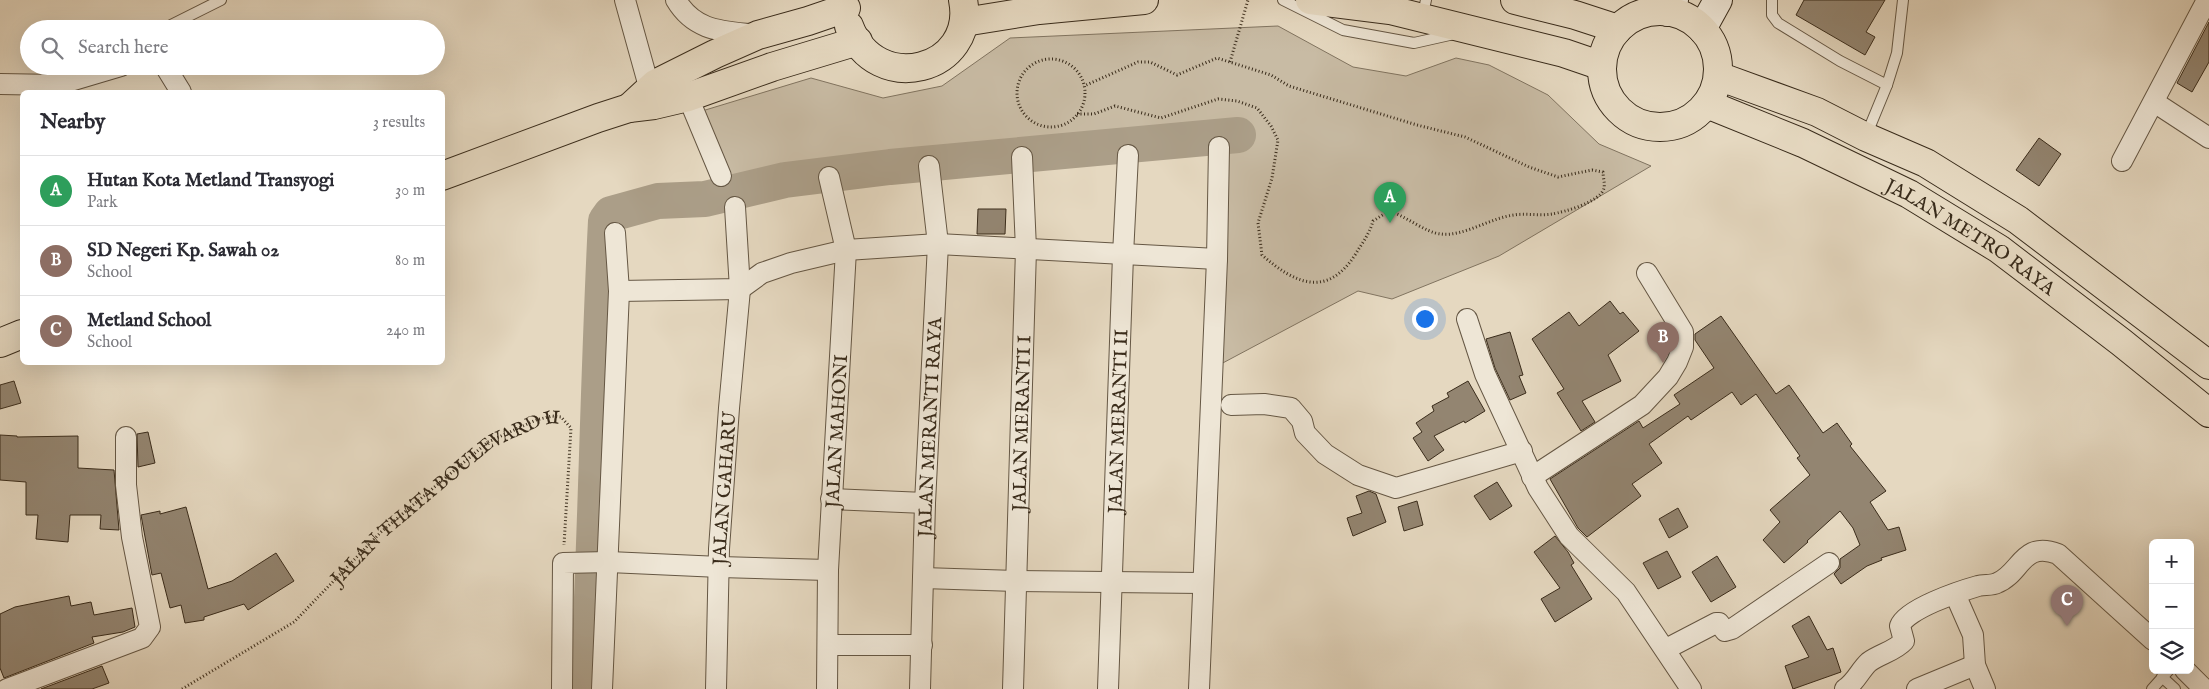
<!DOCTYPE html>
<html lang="en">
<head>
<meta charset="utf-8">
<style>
  :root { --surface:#fff; --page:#f2f2f3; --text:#2b2b33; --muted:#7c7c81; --line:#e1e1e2; --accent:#1a73e8 }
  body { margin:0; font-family:"IM FELL English",serif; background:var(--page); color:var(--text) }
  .controls { position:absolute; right:15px; bottom:15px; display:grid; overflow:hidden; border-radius:8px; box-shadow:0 5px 20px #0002 }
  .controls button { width:45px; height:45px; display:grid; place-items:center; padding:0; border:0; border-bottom:1px solid var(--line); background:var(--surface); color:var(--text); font:25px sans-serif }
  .you { position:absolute; left:1424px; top:318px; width:18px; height:18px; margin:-12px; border:4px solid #fff; border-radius:50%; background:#1a73e8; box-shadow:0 0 0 8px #1a73e833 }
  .badge { display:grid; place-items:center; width:32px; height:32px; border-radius:50%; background:var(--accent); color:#fff; font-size:16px; font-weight:700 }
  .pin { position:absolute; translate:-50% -41px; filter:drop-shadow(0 1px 2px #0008) }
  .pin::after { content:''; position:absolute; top:26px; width:18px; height:15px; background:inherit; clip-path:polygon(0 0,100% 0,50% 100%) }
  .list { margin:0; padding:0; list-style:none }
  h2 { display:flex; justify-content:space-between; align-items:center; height:65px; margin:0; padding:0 20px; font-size:21px }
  h2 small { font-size:16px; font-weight:400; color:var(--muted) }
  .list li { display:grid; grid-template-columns:32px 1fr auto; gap:15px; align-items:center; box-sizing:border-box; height:70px; padding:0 20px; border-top:1px solid var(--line) }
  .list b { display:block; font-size:19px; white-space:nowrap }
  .list p { margin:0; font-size:16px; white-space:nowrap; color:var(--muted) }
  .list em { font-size:16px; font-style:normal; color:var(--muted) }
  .icon { flex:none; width:28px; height:28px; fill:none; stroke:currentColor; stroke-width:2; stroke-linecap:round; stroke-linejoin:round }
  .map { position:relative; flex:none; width:2209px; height:689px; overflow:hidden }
  .search { position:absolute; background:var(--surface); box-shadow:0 5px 20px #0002; left:20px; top:20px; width:425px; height:55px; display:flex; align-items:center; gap:12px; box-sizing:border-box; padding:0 18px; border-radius:28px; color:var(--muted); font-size:19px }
  .panel { position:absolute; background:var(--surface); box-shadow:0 5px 20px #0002; left:20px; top:90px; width:425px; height:275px; border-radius:8px }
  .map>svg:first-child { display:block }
</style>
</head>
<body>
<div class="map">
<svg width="2209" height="689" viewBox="0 0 2209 689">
  <rect width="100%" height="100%" fill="#e5d8c0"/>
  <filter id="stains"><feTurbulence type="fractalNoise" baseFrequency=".004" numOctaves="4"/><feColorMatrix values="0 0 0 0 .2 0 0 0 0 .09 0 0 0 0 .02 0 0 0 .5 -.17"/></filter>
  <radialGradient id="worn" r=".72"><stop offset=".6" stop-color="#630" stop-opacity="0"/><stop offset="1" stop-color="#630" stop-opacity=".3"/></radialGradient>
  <polygon fill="#c8bba4" stroke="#817460" points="1278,26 1353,67 1406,76 1456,58 1489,65 1548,95 1599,144 1651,166 1499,256 1392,299 1358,291 1219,365 1230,120 730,189 702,111 811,78 883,98 942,86 1010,38"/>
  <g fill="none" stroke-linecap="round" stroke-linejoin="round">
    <path stroke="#ab9e88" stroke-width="36" d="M588 689C596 533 598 377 606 221L611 214 658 201 705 199 785 180 890 167 1238 135"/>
  </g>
  <g fill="#938571" stroke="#3a2c1b">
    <polygon points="1804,0 1885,0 1866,32 1875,37 1865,55 1796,15"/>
    <polygon points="2209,22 2209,62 2192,92 2177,83"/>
    <polygon points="2039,138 2061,154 2039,186 2016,170"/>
    <polygon points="978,209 1006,209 1005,234 977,234"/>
    <polygon points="1610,301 1620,314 1623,312 1639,331 1608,355 1621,381 1582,401 1595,422 1581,431 1557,393 1564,389 1532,339 1569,312 1579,326"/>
    <polygon points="1721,316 1776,394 1789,385 1823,433 1837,423 1852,444 1850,446 1886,491 1870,502 1888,530 1899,527 1906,550 1881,558 1882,560 1867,566 1841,584 1834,574 1840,568 1840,559 1860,545 1853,528 1840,511 1807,541 1808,542 1784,563 1763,540 1780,522 1770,510 1810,475 1797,458 1800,456 1756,394 1741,405 1732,392 1691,420 1688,416 1649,444 1662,463 1632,484 1641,496 1587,537 1578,528 1550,479 1639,421 1643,428 1680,404 1674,395 1714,368 1695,340 1695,334"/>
    <polygon points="1510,332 1523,375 1519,376 1526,393 1510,400 1495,368 1486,339"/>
    <polygon points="14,381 21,403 0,409 0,385"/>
    <polygon points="1468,381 1485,411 1465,423 1464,421 1434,436 1444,450 1428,461 1413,438 1422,432 1416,423 1434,411 1432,406 1449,397 1447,393"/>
    <polygon points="148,432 155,463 138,467 137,434"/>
    <polygon points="0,435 17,436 17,437 78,436 78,468 114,470 119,530 100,529 101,515 70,515 68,542 36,539 38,515 26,515 26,482 0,480"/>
    <polygon points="1497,482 1512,506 1490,520 1474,496"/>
    <polygon points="1369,491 1376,494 1386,522 1353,536 1347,518 1362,513 1356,496"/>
    <polygon points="1417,501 1423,525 1404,531 1398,507"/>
    <polygon points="186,507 208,589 232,581 276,553 294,581 248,610 244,604 204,617 204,620 185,623 181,605 170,608 161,573 152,575 141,515 160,511 160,514"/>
    <polygon points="1678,508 1688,527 1669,538 1659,519"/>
    <polygon points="1555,536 1568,552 1574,563 1571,565 1592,599 1555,622 1541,599 1560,588 1534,552"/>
    <polygon points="1667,551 1681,577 1658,589 1643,563"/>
    <polygon points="1717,556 1736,587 1711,602 1692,572"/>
    <polygon points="69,596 71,606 91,602 94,615 132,608 135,627 123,632 92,637 94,643 4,678 0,668 0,614 15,607"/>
    <polygon points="1809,616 1827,650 1833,648 1841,672 1793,689 1785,666 1809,657 1792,626"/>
    <polygon points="102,666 109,683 92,689 41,689"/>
  </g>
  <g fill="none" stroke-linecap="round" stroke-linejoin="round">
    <defs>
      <g id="lane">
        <polyline points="1283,0 1343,30 1414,43 1454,34"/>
        <polyline points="1772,0 1772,15 1778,23 1840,61 1887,85 1866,136"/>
        <polyline points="1422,18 1426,0"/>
        <polyline points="163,29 221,0"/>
        <polyline points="1887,85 1897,53 1903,0"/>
        <polyline points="2162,677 2175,689"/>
        <polyline points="2152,689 2169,670"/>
      </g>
      <g id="street">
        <polyline points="625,0 653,101"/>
        <path d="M676 0C695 32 723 31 757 35"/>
        <polyline points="165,66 181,92"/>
        <polyline points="0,84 57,85 121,66"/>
        <polyline points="688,97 721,176"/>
        <polyline points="2154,102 2209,138"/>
        <polyline points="2122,161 2207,0"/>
        <polyline points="619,291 740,289 762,273 791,263 846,250 938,244 1217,259"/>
        <polyline points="1467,319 1485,374 1538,488 1569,536 1626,592 1691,689"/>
        <polyline points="1231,405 1264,404 1291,408 1302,421 1305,433 1325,454 1358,475 1396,488 1522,451"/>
        <polyline points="1532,477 1642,405 1668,377 1677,362 1683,347 1683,332 1647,273"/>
        <polyline points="831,499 925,503"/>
        <polyline points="923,578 1016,581 1202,583"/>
        <polyline points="1955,594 1973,635 1975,665 1985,689"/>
        <polyline points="828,645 922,645"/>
        <polyline points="1666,649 1716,623 1719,623 1725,631 1732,629 1829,563"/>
        <polyline points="2185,670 2204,689"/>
        <polyline points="7,689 142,638 150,627 132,537 126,485 126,437"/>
        <polyline points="562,689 563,563 609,562 720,567 828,570"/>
        <polyline points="602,689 619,291 615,233"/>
        <path id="s2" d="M716 689 719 549 729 408 740 289 735 207"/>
        <path id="s3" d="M827 689 828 570 846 250 829 177"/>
        <path id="s4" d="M920 689 925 503 938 244 929 166"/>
        <path id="s5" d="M1013 689 1026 249 1022 157"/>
        <path id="s6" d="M1108 689 1123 255 1128 155"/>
        <polyline points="1199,689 1217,259 1219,147"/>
        <path d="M1845 689C1856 682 1860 670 1869 662 1880 654 1895 651 1904 641L1900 626C1906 609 1960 591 1978 586 1984 584 1991 586 1997 583 2021 574 2022 540 2058 554L2153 640"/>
        <polyline points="1917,689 1975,665"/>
      </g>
      <g id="secondary">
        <polyline points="1668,12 1674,0"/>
        <polyline points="1702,29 1718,0"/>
      </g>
      <g id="primary">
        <polyline points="1310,0 1390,10 1564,53 1602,66"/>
        <polyline points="1515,0 1575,15 1618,29"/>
        <circle cx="1660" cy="69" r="58"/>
        <polyline points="964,22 1039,10 1144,0"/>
        <path d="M849 26C876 98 977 70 963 0"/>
        <polyline points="1718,76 1817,112 1866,137 1926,163 2018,220 2209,365"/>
        <path id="s7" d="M1707 104 1803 143 1909 194 1999 249 2121 342 2209 413"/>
        <polyline points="629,108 655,84 715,54 758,35 808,21 846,8"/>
        <polyline points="442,176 598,118 629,108 654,105 688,97 772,67 858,41"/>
        <polyline points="0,343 22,334"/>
      </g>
    </defs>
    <use href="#lane" stroke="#655744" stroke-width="12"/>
    <use href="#street" stroke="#655744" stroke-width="22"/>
    <use href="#secondary" stroke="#3a2c1b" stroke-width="30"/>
    <use href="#primary" stroke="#3a2c1b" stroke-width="30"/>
    <g stroke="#3a2c1b" stroke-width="3" stroke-dasharray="1 2.5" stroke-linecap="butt">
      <circle cx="1051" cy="93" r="34"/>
      <polyline points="1230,62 1248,0"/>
      <path d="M1077 114H1094L1115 106 1161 118 1218 99 1237 101 1257 108 1271 126 1278 140 1272 178 1258 223 1262 255C1295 284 1327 298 1355 255 1362 243 1369 235 1373 221L1389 211C1406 216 1426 233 1441 234 1463 237 1490 218 1514 215 1526 213 1539 216 1552 214 1564 212 1601 202 1604 188 1605 183 1603 177 1603 172L1592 170 1558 177 1529 167 1465 137 1417 125 1289 86 1271 75 1217 58 1177 75 1150 62H1138L1084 86"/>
      <path id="s1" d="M182 689 294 622 381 532 488 442 536 420 552 416 561 417 571 428 564 545"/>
    </g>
    <use href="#lane" stroke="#eee6d6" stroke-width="10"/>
    <use href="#street" stroke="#eee6d6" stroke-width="20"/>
    <use href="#secondary" stroke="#eee6d6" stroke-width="28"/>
    <use href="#primary" stroke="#e5d8c0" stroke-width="28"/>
  </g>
  <g text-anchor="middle" stroke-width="4" stroke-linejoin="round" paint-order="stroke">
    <g font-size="19" fill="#3a2c1b" stroke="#eee6d6">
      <text dy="7" stroke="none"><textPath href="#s7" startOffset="296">JALAN METRO RAYA</textPath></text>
      <text dy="7" stroke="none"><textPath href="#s6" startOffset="268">JALAN MERANTI II</textPath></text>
      <text dy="7" stroke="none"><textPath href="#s5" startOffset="266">JALAN MERANTI I</textPath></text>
      <text dy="7" stroke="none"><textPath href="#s4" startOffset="262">JALAN MERANTI RAYA</textPath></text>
      <text dy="7" stroke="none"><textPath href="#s3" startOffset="258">JALAN MAHONI</textPath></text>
      <text dy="7" stroke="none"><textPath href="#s2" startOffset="201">JALAN GAHARU</textPath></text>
      <text dy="7" stroke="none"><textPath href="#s1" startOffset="330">JALAN THATA BOULEVARD II</textPath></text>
    </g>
  </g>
  <rect width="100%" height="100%" filter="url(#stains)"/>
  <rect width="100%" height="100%" fill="url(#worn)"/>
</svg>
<div class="controls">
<button>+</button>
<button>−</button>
<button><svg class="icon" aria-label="layers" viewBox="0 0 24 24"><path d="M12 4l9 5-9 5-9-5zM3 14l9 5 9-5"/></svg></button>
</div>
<div class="you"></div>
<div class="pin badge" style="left:1390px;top:223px;background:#2e9e5b">A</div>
<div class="pin badge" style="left:1663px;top:363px;background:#8d6e63">B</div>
<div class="pin badge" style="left:2067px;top:626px;background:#8d6e63">C</div>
<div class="search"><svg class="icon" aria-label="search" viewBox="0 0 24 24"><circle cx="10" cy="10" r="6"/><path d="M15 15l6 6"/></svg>Search here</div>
<section class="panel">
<h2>Nearby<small>3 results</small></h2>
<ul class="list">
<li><span class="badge" style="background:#2e9e5b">A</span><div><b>Hutan Kota Metland Transyogi</b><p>Park</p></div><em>30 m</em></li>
<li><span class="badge" style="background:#8d6e63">B</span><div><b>SD Negeri Kp. Sawah 02</b><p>School</p></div><em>80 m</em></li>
<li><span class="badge" style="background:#8d6e63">C</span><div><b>Metland School</b><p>School</p></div><em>240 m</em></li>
</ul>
</section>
</div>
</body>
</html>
